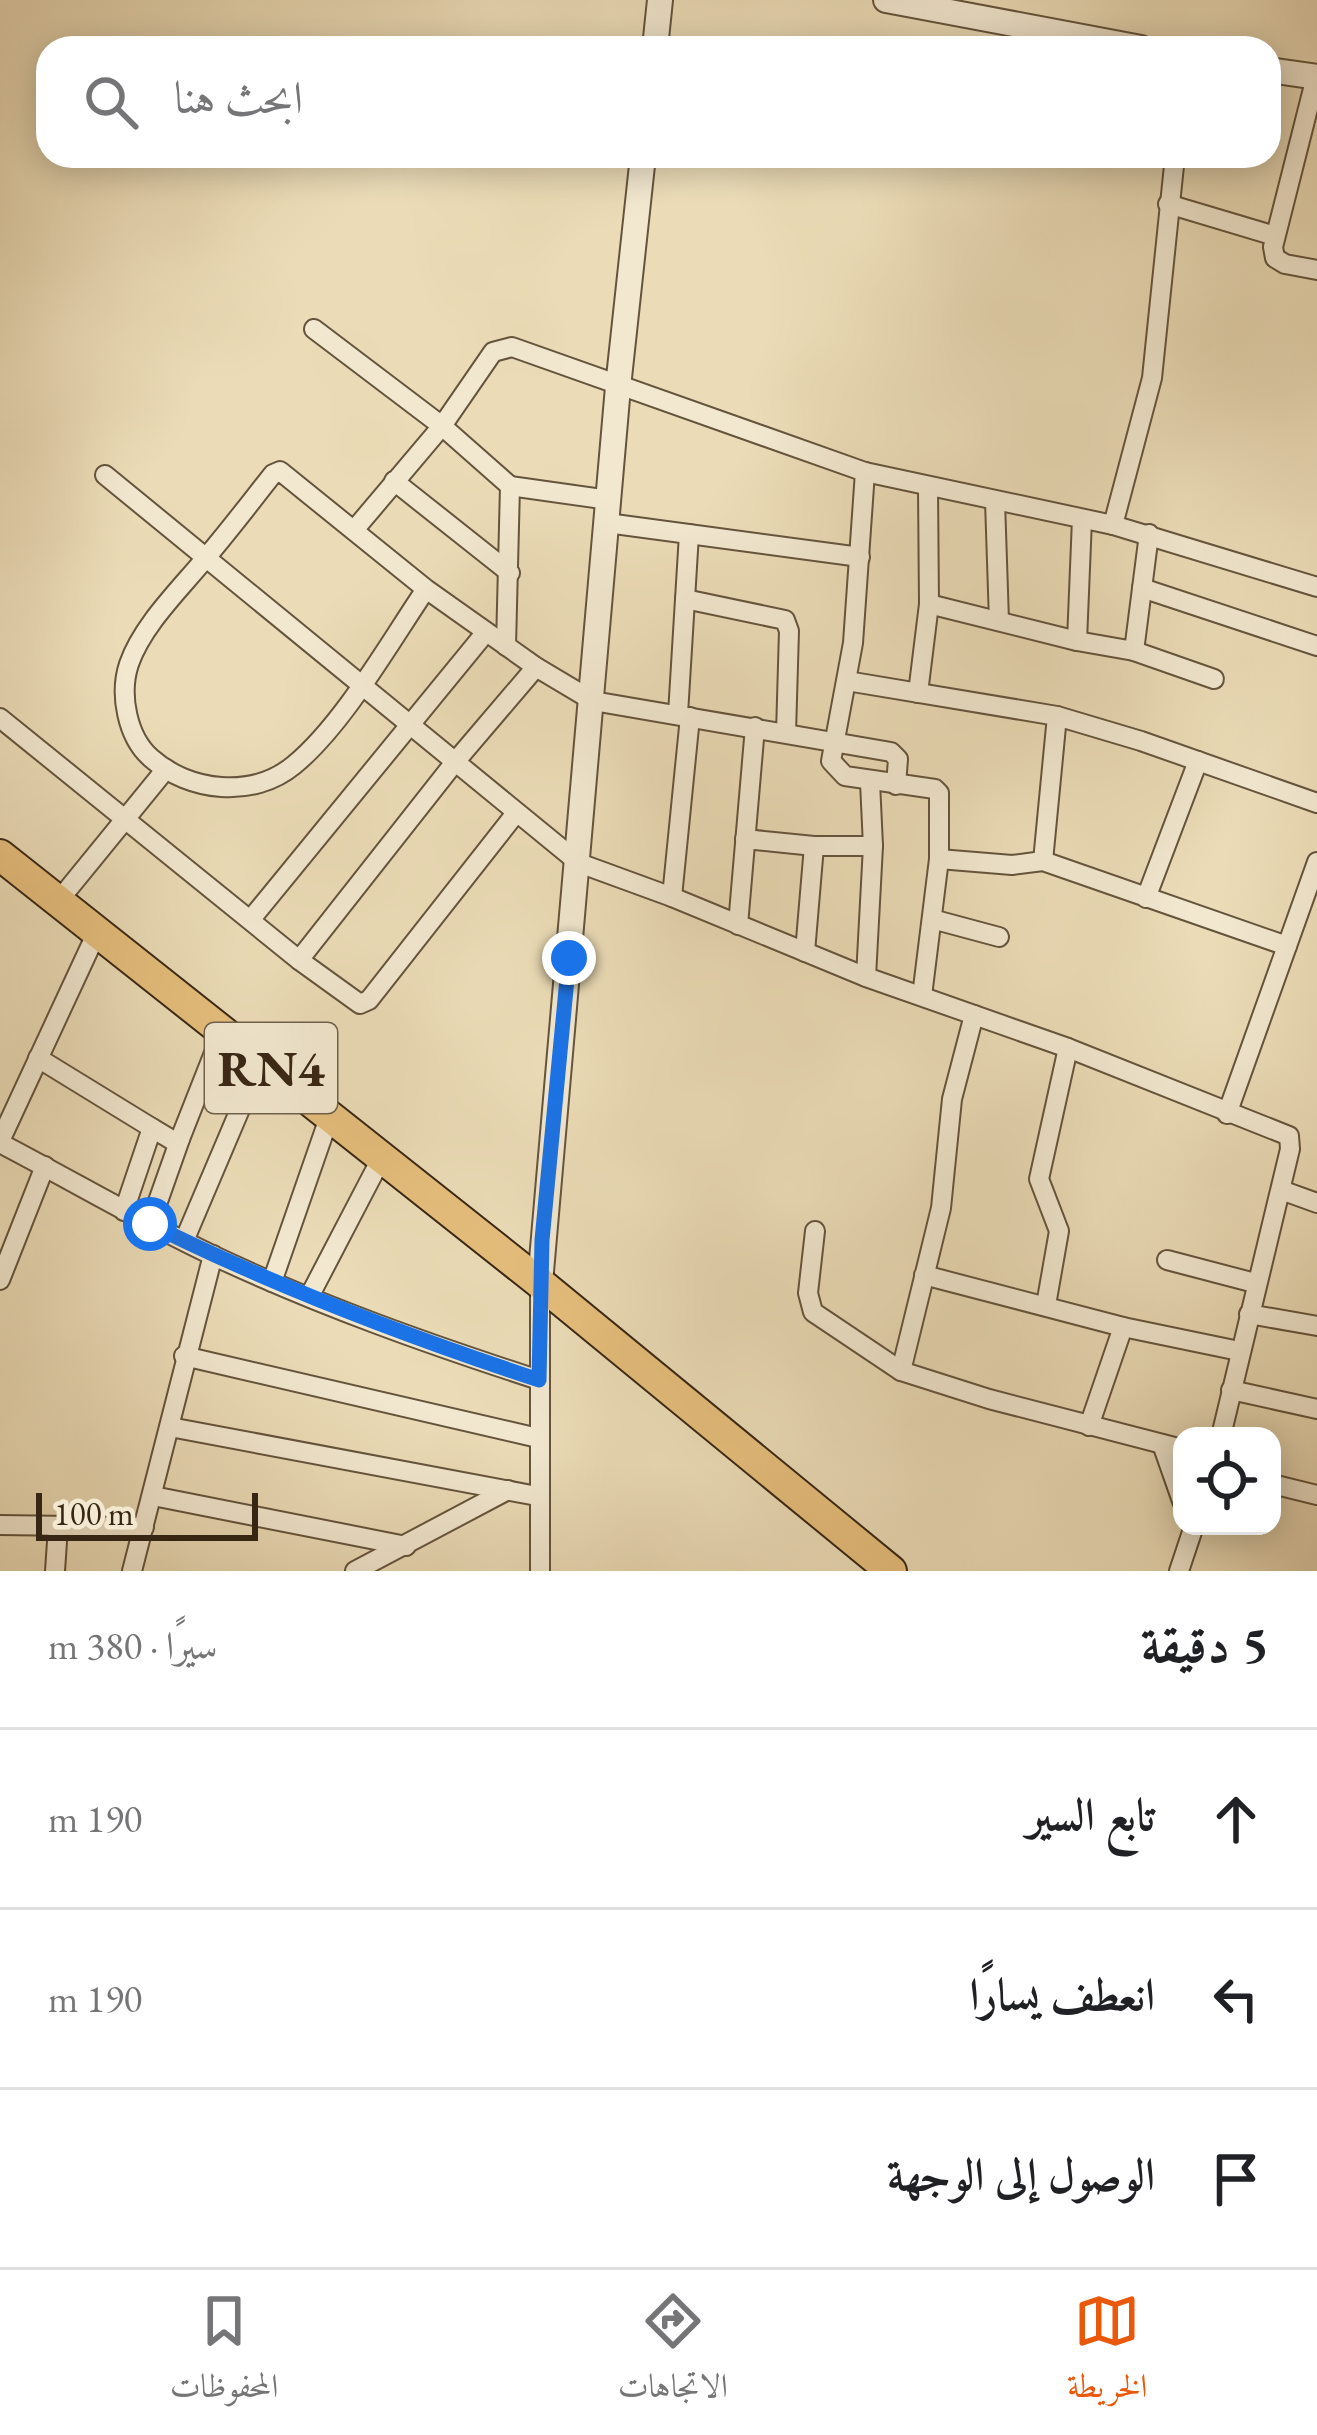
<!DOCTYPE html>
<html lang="ar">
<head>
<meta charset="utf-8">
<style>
  :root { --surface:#fff; --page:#f6f6f6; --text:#202124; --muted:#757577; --line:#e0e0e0; --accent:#ea580c }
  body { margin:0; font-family:"EB Garamond",Amiri,serif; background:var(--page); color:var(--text); direction:rtl }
  .controls { position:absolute; right:36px; bottom:36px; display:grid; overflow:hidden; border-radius:24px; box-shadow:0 6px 30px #0003 }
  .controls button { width:108px; height:108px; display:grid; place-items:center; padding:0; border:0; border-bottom:3px solid var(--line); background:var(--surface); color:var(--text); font:60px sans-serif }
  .scale { position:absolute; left:36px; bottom:30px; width:222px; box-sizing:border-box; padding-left:12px; border:6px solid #382614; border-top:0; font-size:33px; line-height:42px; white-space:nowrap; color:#382614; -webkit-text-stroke:9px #f2e8d0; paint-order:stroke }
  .stop { position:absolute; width:36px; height:36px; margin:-27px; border:9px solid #1a73e8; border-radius:50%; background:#fff }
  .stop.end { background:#1a73e8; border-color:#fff; box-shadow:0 3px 12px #0008 }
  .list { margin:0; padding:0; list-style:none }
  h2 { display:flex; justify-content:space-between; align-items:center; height:156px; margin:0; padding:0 48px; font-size:51px }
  h2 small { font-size:39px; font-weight:400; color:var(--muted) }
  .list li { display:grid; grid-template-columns:78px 1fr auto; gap:36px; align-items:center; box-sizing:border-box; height:180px; padding:0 48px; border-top:3px solid var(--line) }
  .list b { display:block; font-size:45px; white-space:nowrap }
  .list em { font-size:39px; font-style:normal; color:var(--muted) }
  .icon { flex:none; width:66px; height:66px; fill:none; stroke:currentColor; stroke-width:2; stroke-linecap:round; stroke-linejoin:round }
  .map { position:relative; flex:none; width:1317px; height:1571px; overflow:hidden; direction:ltr }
  .search { position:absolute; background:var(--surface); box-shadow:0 6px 30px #0003; left:36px; right:36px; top:36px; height:132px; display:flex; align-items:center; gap:30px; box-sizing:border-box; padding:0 42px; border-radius:36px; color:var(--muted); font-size:45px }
  .sheet { height:696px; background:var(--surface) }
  nav { display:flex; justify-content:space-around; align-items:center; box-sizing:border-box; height:168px; border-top:3px solid var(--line); background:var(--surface); font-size:33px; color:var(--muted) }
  nav a { display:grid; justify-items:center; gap:6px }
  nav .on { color:var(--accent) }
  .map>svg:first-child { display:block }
</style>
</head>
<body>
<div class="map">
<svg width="1317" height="1571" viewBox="0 0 1317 1571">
  <rect width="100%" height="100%" fill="#ebdcb7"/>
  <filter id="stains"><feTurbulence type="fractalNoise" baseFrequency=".00167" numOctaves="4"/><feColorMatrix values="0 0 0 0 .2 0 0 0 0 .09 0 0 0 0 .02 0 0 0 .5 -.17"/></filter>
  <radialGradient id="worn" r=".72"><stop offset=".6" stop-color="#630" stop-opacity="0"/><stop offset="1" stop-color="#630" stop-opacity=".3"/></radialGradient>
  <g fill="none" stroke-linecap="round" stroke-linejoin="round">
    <defs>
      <g id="minor">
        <polyline points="1316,77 1273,247 1275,258 1285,264 1317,270"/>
        <polyline points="1168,204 1275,236"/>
        <polyline points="314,329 442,426 510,486 506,646"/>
        <polyline points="865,472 853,643 831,761 845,776 935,789 939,793 939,859 922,996"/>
        <polyline points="105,475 579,863 672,897 866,977 1068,1048 1289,1136 1290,1149 1221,1436"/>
        <polyline points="394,481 510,573"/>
        <polyline points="510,486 609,500"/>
        <polyline points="928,487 929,604"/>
        <polyline points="995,501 999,621"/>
        <polyline points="607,523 860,557"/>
        <polyline points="1113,525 1152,378 1175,156"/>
        <polyline points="355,529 442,426 493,352 512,347 865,472 1113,525 1317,587"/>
        <polyline points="1142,588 1317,646"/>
        <path d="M426 589C390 642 343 725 294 765 253 799 189 792 151 758 127 737 119 694 129 664 142 626 179 590 204 560 228 532 250 503 273 474L280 471 426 589 536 667 593 701 891 752 898 759 896 785"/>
        <polyline points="685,599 785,620 789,631 786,733"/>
        <polyline points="1077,641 1082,519"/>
        <polyline points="1134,651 1214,679"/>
        <polyline points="847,681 1057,716"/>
        <polyline points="918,693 929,604 1077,641 1134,651 1149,534"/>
        <polyline points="678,714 689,534"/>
        <polyline points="0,718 299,960 360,1004 369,1000 516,813"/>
        <polyline points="745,839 814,846 873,846"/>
        <polyline points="939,859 1012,865 1043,861 1287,946"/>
        <polyline points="1043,861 1057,716 1141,741 1317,803"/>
        <polyline points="672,897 690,717"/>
        <polyline points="1146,898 1198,761"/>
        <polyline points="60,899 166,769"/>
        <polyline points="251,919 486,632"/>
        <polyline points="932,919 999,937"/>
        <polyline points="738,925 755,727"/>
        <polyline points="805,952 814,846"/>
        <polyline points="299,960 455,762 536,667"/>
        <polyline points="866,977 873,846 870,782"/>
        <polyline points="38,1058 152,1128 124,1211"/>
        <polyline points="1227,1114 1317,862"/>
        <polyline points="152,1128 172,1140 180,1139 223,1030"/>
        <polyline points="0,1141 98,930"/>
        <path d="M0 1143C71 1180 140 1221 212 1255 318 1305 428 1344 539 1380"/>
        <polyline points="1281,1190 1317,1203"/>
        <polyline points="150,1224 180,1139"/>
        <polyline points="815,1231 808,1293 813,1312 901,1371 989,1399 1182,1449"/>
        <polyline points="184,1241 261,1060"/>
        <polyline points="1167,1260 1255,1283"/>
        <polyline points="924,1275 1123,1327 1239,1351"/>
        <polyline points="0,1280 45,1166"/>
        <polyline points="272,1282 330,1115"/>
        <polyline points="309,1297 382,1157"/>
        <polyline points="1046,1305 1059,1231 1039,1179 1068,1048"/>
        <polyline points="1249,1314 1317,1326"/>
        <polyline points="184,1356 538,1438"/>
        <polyline points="901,1371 941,1208 952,1099 974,1015"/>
        <polyline points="1231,1390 1317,1409"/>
        <polyline points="1089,1426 1123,1327"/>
        <polyline points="170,1427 537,1496"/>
        <polyline points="1162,1444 1182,1501"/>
        <polyline points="1272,1484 1317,1495"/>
        <polyline points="153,1496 406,1546"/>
        <polyline points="0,1525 144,1527"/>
        <polyline points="55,1571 58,1527"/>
        <polyline points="132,1571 213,1255"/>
        <polyline points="355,1571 508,1490"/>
        <polyline points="540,1571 540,1283"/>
        <polyline points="1179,1571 1194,1526"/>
      </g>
      <g id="tertiary">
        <polyline points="886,0 1141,48"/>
        <polyline points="655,48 660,0"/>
        <polyline points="1269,70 1317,77"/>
        <polyline points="540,1283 618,387 643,156"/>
      </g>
      <polyline id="primary" points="0,855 540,1283 891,1571"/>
    </defs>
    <use href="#minor" stroke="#65543d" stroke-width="22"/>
    <use href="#tertiary" stroke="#65543d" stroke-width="28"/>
    <use href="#primary" stroke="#382614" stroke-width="34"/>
    <use href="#minor" stroke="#f2e8d0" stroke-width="18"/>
    <use href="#tertiary" stroke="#f2e8d0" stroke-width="24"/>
    <use href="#primary" stroke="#e6be7c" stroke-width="30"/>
  </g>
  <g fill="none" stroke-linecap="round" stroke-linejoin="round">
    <path stroke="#1a73e8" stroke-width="15" d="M150 1224C276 1287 406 1336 539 1380L542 1240 569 958"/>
  </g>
  <g text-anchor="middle" stroke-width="9" stroke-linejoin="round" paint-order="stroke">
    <rect fill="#f2e8d0" stroke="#70604c" stroke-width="3" x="205" y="1023" width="132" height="90" rx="9"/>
    <g font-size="51" font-weight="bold" fill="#382614">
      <text x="271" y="1086">RN4</text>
    </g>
  </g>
  <rect width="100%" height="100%" filter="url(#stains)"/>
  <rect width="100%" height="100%" fill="url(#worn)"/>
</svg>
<div class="controls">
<button><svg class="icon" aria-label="locate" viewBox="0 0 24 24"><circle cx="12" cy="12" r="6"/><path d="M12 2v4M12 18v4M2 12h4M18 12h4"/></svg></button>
</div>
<div class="scale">100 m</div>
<div class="stop" style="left:150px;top:1224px"></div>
<div class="stop end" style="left:569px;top:958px"></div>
<div class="search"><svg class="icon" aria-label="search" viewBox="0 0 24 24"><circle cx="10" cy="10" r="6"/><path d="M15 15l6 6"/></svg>ابحث هنا</div>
</div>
<section class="sheet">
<h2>5 دقيقة<small>سيرًا · 380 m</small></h2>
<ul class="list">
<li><svg class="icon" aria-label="ahead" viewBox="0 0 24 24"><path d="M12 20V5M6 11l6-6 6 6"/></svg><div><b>تابع السير</b></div><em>190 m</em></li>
<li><svg class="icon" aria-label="left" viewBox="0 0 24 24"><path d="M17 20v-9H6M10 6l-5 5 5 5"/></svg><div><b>انعطف يسارًا</b></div><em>190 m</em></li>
<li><svg class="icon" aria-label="arrive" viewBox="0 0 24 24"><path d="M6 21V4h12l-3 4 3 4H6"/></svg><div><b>الوصول إلى الوجهة</b></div></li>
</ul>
</section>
<nav>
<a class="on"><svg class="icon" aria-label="map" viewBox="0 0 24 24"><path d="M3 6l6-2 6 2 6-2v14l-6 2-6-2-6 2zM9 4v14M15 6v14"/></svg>الخريطة</a>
<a><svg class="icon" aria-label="directions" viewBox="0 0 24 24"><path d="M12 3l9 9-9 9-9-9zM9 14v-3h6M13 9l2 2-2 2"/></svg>الاتجاهات</a>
<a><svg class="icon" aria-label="saved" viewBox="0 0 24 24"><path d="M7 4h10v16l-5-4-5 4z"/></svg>المحفوظات</a>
</nav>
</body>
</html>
